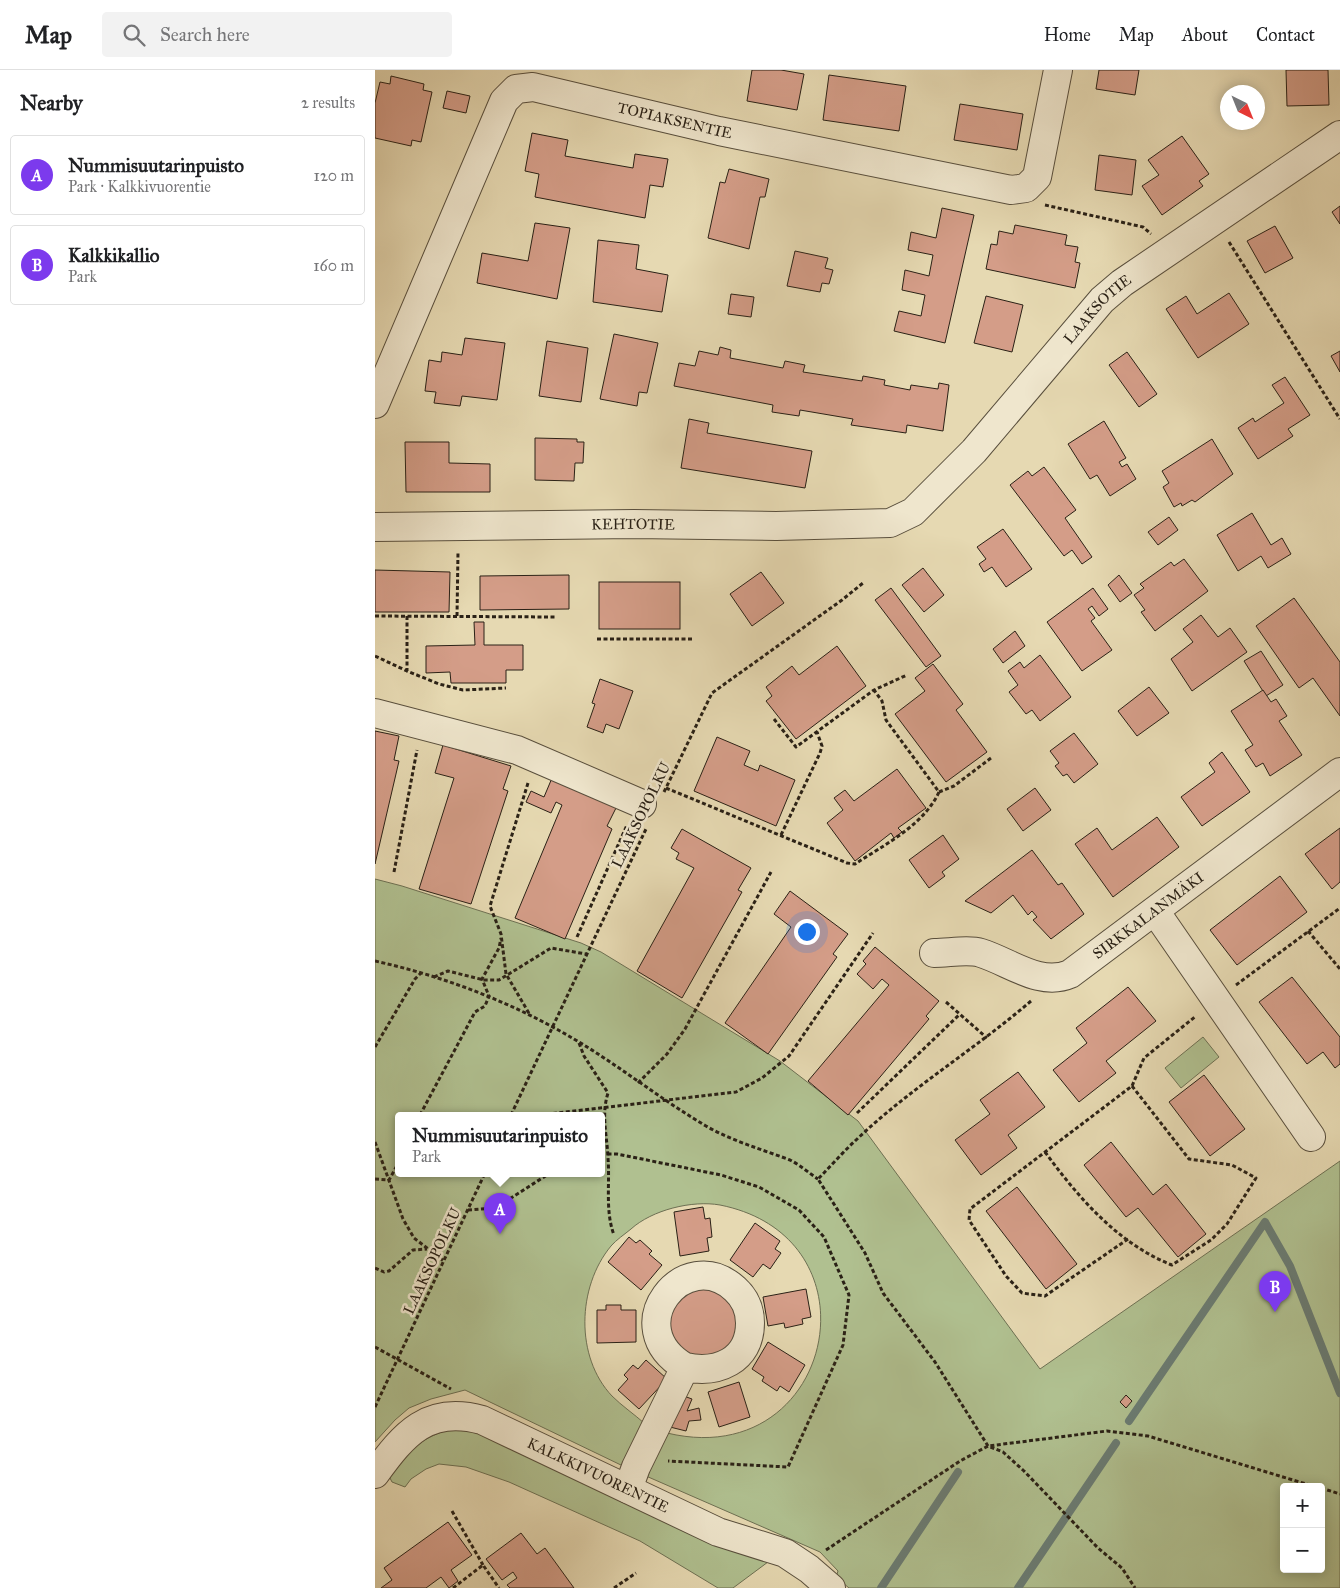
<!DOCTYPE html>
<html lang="en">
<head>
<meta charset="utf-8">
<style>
  :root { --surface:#fff; --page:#f2f2f2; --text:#202124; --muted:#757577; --line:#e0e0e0; --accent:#7c3aed }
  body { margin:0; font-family:"IM FELL Great Primer",serif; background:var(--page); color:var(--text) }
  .controls { position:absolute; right:15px; bottom:15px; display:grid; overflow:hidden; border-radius:5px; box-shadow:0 2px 12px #0003 }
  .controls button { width:45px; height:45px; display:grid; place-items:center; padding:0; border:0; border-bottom:1px solid var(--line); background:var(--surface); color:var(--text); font:25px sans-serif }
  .compass { position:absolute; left:845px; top:15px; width:45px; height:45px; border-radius:50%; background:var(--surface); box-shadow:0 2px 12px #0003; rotate:137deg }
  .you { position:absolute; left:431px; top:861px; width:18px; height:18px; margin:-12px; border:4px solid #fff; border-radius:50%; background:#1a73e8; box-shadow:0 0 0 8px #1a73e833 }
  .badge { display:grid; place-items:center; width:32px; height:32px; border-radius:50%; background:var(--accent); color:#fff; font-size:16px; font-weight:700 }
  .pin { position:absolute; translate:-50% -41px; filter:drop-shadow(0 1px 2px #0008) }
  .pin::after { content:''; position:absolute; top:26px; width:18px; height:15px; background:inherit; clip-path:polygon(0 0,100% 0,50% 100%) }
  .popup { position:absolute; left:20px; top:1042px; width:210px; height:65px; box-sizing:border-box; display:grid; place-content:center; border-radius:5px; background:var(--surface); filter:drop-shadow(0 1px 4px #0005); font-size:16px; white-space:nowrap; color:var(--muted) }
  .popup b { font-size:19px; color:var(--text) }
  .popup::after { content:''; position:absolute; left:50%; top:100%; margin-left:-10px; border:10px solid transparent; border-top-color:var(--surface) }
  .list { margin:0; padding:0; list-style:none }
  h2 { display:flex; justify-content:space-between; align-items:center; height:65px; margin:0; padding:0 20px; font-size:21px }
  h2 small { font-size:16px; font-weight:400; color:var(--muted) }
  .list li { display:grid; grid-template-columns:32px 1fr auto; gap:15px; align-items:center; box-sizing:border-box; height:80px; margin:0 10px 10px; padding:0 10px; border:1px solid var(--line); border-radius:5px }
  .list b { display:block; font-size:19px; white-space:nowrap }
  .list p { margin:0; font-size:16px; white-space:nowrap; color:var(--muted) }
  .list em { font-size:16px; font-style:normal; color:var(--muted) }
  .icon { flex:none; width:28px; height:28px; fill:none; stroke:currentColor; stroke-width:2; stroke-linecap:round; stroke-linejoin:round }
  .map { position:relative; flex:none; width:965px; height:1518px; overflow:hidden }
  header { display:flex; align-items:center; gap:30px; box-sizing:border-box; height:70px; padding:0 25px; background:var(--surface); border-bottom:1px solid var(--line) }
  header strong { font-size:24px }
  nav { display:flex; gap:28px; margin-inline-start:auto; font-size:18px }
  .search { width:350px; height:45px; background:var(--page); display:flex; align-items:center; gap:12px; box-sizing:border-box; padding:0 18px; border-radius:5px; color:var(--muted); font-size:19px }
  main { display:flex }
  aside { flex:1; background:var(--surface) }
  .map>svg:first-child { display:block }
</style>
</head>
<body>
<header>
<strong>Map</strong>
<div class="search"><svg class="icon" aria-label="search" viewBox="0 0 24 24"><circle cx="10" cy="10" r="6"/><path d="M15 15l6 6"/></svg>Search here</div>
<nav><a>Home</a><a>Map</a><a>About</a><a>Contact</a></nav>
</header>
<main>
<aside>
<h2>Nearby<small>2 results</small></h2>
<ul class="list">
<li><span class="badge">A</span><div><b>Nummisuutarinpuisto</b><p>Park · Kalkkivuorentie</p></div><em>120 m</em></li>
<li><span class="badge">B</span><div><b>Kalkkikallio</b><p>Park</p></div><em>160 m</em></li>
</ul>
</aside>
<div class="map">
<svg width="965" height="1518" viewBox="0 0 965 1518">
  <rect width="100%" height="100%" fill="#e6d9b2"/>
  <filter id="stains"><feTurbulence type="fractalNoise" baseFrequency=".004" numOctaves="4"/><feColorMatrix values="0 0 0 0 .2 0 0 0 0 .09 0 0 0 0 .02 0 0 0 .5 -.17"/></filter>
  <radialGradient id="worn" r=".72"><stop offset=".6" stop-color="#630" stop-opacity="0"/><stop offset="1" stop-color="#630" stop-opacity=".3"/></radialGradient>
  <g fill="#b0c090" stroke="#6d7053" fill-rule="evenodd">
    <path d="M0 809 27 816 206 873 226 882 405 991 483 1051 665 1299 965 1091V1518H474L461 1507 463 1501 445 1482 271 1406 292 1363C458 1403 510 1168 345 1135 317 1130 277 1140 256 1159 250 1164 241 1170 236 1176 202 1217 200 1287 237 1326 247 1336 259 1344 269 1353L248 1396 90 1320 56 1329 34 1338 20 1350 0 1372ZM24 1045H226V1103H24ZM909 1417H946V1499H909Z"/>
    <polygon points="828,967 844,987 806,1018 790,998"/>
    <path d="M89 1354 397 1489 358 1518H343L265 1471 134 1412 91 1397 64 1394 51 1399 36 1409 30 1417 17 1412 14 1406C41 1372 47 1368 89 1354Z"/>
  </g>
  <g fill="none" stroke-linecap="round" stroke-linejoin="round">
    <g stroke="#6b7c73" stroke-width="8">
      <polyline points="754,1351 890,1152 915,1196 965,1323"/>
      <polyline points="506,1518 583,1402"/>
      <polyline points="643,1518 741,1373"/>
    </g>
  </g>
  <g fill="#d49d88" stroke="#2a2116">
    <polygon points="377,0 406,0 429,4 422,40 372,31"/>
    <polygon points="724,0 764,0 760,25 721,19"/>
    <polygon points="911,0 953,0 954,35 912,36"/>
    <polygon points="454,5 531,16 524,61 448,50"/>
    <polygon points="16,6 49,14 48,20 57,22 46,72 37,70 36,76 0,68 0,33 5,12 15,14"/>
    <polygon points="72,21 95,26 91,43 68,38"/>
    <polygon points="585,34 648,44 642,80 579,70"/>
    <polygon points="157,63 193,70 190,86 258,98 260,84 293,89 288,117 275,115 270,148 160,127 164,104 150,101"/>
    <polygon points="807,66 834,104 824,111 828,116 787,145 767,116 784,105 773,90"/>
    <polygon points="724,85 761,90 757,125 720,120"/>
    <polygon points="354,99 394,109 390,127 385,127 374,179 333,168 345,112 350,113"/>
    <polygon points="965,136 965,154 957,142"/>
    <polygon points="567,138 599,145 570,273 519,261 524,241 546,246 550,225 527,220 530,200 554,206 558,185 533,180 536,162 561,168"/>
    <polygon points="160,153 195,158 182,229 102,213 107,183 153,191"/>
    <polygon points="640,155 692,165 690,175 703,177 700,192 705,193 700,218 611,199 616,174 622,175 624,161 638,164"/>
    <polygon points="900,156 918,188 890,203 872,171"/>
    <polygon points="223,170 264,175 261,199 293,205 287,242 218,232"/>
    <polygon points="420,181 453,188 450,198 458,200 454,214 447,213 445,222 412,216"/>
    <polygon points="854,223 874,254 823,288 791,239 811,226 822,244"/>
    <polygon points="356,224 379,227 376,247 353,244"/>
    <polygon points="611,226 648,235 637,282 599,273"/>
    <polygon points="239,264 283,273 272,323 264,322 262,336 225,329"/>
    <polygon points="90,268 130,273 122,330 87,326 85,336 59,333 61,322 50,321 54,290 66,292 67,282 87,285"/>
    <polygon points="172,271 213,278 206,332 164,326"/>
    <polygon points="345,277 356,280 355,288 408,298 410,291 430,295 428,302 487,311 488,306 510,310 509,315 535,320 536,315 563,319 564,313 574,315 568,361 532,355 531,363 476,355 478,349 425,340 424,346 397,342 398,335 299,316 304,293 320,296 324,281 343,285"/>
    <polygon points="965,281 965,302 956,286"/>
    <polygon points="752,282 782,324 764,337 734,295"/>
    <polygon points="910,307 935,345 913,359 918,366 883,389 863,358 878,348 880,352 909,333 897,315"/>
    <polygon points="314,349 334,353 332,363 437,381 430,418 306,398"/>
    <polygon points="729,351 751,388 744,392 747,397 752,394 761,409 735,426 722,405 715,409 693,374"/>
    <polygon points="160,368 202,369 202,372 209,372 208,393 200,393 199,411 160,410"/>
    <polygon points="837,369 858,404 820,432 817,430 807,436 806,433 799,437 788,417 794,413 787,401"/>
    <polygon points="30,372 74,372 74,393 115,394 115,422 31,422"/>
    <polygon points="669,397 701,440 690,448 717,487 707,494 697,480 689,486 635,415 653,401 657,406"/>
    <polygon points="877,443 896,475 907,468 916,484 893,498 886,486 863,501 842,465"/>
    <polygon points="794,447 803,460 783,475 773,462"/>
    <polygon points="628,459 657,499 631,517 617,497 609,502 604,494 611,489 602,477"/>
    <polygon points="809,489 833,521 780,561 766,542 770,540 759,525 769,518 765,514 796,492 799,496"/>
    <polygon points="548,498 569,525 549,542 527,515"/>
    <polygon points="0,500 75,502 74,542 0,542"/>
    <polygon points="386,502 409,533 377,556 355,524"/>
    <polygon points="194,505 194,539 105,540 105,506"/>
    <polygon points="744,505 757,523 745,532 733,515"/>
    <rect x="224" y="512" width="81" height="47"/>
    <polygon points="516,518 566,586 551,597 500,530"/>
    <polygon points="718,518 733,539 724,546 717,536 713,539 720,548 716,551 737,580 707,601 672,552"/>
    <polygon points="919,528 965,592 965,646 938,608 924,618 881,556"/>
    <polygon points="826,545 843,567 855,558 872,582 817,621 796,589 818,572 808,559"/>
    <polygon points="99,552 109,552 109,575 148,575 148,600 131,600 131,613 76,613 75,602 51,603 51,576 100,575"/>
    <polygon points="640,561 650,576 628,593 618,579"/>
    <polygon points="462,576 491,616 421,669 391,631 397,626 391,617 417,596 424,605"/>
    <polygon points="886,581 908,615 891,626 869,591"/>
    <polygon points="665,585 696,627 665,651 657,640 651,644 634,622 643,615 633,601 645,592 649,598"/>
    <polygon points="558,594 588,634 581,640 612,682 571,712 520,644 550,621 540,608"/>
    <polygon points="225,609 258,621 244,659 231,654 228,663 212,657 220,634 217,633"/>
    <polygon points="774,617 794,643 762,666 743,641"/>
    <polygon points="888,620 896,632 901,629 912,646 904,651 927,685 895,706 888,693 881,697 870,680 878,675 856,641"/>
    <polygon points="0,661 24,666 19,690 24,691 0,794"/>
    <polygon points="699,663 723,694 699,713 692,704 688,706 680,696 684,693 675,681"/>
    <polygon points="342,667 375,681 369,695 383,701 385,695 420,710 401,756 319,721"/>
    <polygon points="68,675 136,696 128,719 133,721 96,834 44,819 79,708 60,703"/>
    <polygon points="847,682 875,722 827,756 806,727 840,702 834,693"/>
    <polygon points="522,699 551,738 523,758 527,762 519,768 516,763 480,791 452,753 468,740 459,728 470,720 479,731"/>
    <polygon points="177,708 242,736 232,756 237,759 190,869 140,848 187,735 181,732 176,743 151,732 156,721 169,727"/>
    <polygon points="660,718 676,740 648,761 632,739"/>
    <polygon points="782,747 804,777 738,827 700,774 722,758 737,780"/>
    <polygon points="965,758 965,812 957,819 930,784"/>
    <polygon points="307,759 376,798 363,820 367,822 307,928 262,901 319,798 301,789 304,783 296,778"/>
    <polygon points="568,765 584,789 567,802 570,806 554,818 534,790"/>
    <polygon points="657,780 683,815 687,813 709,844 676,869 658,850 662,847 657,841 653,845 638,825 616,843 590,831"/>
    <polygon points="905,806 932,842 862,895 835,860"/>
    <polygon points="415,821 473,864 458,884 462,887 393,984 350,953 416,857 399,844"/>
    <polygon points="500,877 564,931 551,946 554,949 473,1045 433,1011 514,915 507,909 498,919 482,904 491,894 488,891"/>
    <polygon points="917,907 965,967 965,994 960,998 948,982 932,994 884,932"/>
    <polygon points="753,917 781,951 731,991 741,1003 704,1032 678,1000 712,973 701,958"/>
    <polygon points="643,1002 670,1037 633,1065 642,1078 606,1105 580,1070 615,1044 605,1030"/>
    <polygon points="829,1005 870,1059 835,1086 794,1032"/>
    <polygon points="736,1072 778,1125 791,1114 831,1164 803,1187 763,1138 751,1147 709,1095"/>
    <polygon points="642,1117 702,1194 671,1219 611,1141"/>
    <polygon points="328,1137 330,1149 335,1148 337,1167 332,1168 334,1181 305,1186 299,1142"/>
    <polygon points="380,1153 405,1171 400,1179 406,1183 395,1199 388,1194 378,1207 355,1190"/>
    <polygon points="254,1167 261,1173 265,1170 277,1181 274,1184 287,1195 266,1220 233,1192"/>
    <polygon points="338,1218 358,1233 364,1256 355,1277 335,1289 313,1287 291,1261 302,1226 313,1219"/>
    <polygon points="431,1219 436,1247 427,1249 428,1254 410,1258 409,1253 393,1256 388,1227"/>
    <polygon points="231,1235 246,1235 246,1240 261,1240 261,1272 222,1273 222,1240 231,1240"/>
    <polygon points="393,1272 430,1295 414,1322 405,1316 402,1321 387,1311 389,1307 377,1299"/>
    <polygon points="271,1290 292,1309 264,1339 243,1320 253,1309 249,1305 258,1295 263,1299"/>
    <polygon points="364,1312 375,1347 344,1357 333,1322"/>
    <polygon points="306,1325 317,1329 312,1341 324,1338 326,1350 314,1351 311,1361 295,1357"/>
    <polygon points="751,1325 757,1331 751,1338 745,1332"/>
    <polygon points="73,1452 97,1485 76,1500 83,1511 74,1518 66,1507 51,1518 6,1518 17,1510 9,1498"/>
    <polygon points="146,1463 162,1484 170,1478 199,1518 135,1518 132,1515 142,1508 138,1502 127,1510 111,1489"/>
  </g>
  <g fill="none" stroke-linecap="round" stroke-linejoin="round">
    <defs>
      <g id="minor">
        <path id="s1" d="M0 334 129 31 141 19 158 17 344 61 636 120 651 118 662 107 683 0"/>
        <path id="s2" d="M0 457 259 454 401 456 515 453 538 442 599 381 727 230 747 213 965 65"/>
        <polyline points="0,643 142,680 267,734"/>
        <polyline points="780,841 936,1067"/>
        <path id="s3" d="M559 883C574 883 593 879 606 883 635 892 665 917 695 904L965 702"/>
        <path id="s4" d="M0 1404C29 1364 53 1335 107 1350L343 1462 410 1483 434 1499 456 1518"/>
        <path d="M253 1419 261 1397 310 1297C342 1304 375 1291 375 1253 375 1240 370 1228 360 1219 310 1173 242 1257 310 1297"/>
      </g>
    </defs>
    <use href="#minor" stroke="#594f3d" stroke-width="30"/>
    <g stroke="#2a2116" stroke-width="3" stroke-dasharray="4 2.5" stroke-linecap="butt">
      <polyline points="670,135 768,157 776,164"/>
      <polyline points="854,172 965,349"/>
      <polyline points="0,546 181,547"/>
      <polyline points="32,546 32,601 64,614 88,620 131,618"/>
      <polyline points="82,546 83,482"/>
      <polyline points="222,569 317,569"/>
      <polyline points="0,586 32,601"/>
      <polyline points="399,649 421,677 499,620 532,605"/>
      <polyline points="153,713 115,836 126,864 131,904 155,945"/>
      <path d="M291 718 472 793 480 794C509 775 549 755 564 722L511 650 507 631 499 620"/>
      <polyline points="289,722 337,623 467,530 488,513"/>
      <polyline points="564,722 579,716 616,688"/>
      <polyline points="406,765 445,683 447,676 442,662"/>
      <polyline points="19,802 42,680"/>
      <polyline points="933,861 965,899"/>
      <polyline points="202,867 252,755"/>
      <path d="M0 891C72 907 141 934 204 972 247 998 287 1030 331 1056 357 1071 386 1079 415 1090 425 1095 434 1103 443 1109"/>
      <polyline points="59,907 73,901 109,910 124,910 176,878 211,884"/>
      <polyline points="861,915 965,838"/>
      <path d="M656 931C599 980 534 1019 480 1071 467 1083 455 1097 443 1109L490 1183 508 1223 560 1292 613 1376 628 1382 649 1401 723 1478 747 1498 760 1518"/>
      <polyline points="571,932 612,968"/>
      <path d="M204 973 209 986 233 1023C226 1045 232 1065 233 1088 235 1114 230 1141 239 1165"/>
      <polyline points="0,977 40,909 46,903"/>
      <polyline points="263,1013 292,984 310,959 396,802"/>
      <polyline points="482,1043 585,944"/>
      <polyline points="45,1045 100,942 110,936 114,926 107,909 124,878 126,868"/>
      <polyline points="136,1045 271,759"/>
      <polyline points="165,1045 361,1022 387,1008 414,986 498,863"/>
      <polyline points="0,1072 28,1149 39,1168 70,1192"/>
      <path d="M670 1082C703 1127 743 1174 797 1195L836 1170 852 1154 881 1108 857 1095 814 1089 757 1016"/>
      <polyline points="226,1084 242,1084 346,1105 384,1117 424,1140 449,1167 474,1225 468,1275 413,1397 293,1391"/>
      <polyline points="0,1109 14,1110 24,1092"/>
      <polyline points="93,1140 120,1138 130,1135 136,1128 175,1103"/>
      <polyline points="753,1169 670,1226 647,1223 631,1206 594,1150 595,1139 757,1016 769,988 821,946"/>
      <polyline points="0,1198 9,1202 14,1201 38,1180 52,1179"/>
      <polyline points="0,1277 76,1319"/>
      <polyline points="0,1337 110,1103"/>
      <polyline points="946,1418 965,1424"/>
      <polyline points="77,1441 108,1495"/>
      <polyline points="451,1480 585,1391 613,1376 732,1361 773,1366 941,1417"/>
      <polyline points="78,1518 108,1495 124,1518"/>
      <polyline points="239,1518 261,1503"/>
    </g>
    <use href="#minor" stroke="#efe6cd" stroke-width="28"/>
  </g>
  <g text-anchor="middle" stroke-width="5" stroke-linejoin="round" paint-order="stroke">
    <g font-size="15" fill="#2a2116" stroke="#efe6cd">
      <text dy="5" stroke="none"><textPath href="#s1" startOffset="509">TOPIAKSENTIE</textPath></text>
      <text dy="5" stroke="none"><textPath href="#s2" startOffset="815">LAAKSOTIE</textPath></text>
      <text dy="5" stroke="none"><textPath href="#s2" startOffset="258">KEHTOTIE</textPath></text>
      <text transform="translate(266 745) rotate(-64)" y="5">LAAKSOPOLKU</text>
      <text dy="5" stroke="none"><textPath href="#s3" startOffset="239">SIRKKALANMÄKI</textPath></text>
      <text transform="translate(57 1191) rotate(-65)" y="5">LAAKSOPOLKU</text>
      <text dy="5" stroke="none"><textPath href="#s4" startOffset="259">KALKKIVUORENTIE</textPath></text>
    </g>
  </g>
  <rect width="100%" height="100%" filter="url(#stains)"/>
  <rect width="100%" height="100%" fill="url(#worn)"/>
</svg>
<div class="controls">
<button>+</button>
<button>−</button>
</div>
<svg class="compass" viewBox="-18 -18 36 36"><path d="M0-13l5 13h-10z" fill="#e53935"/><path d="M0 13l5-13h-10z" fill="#757577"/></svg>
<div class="you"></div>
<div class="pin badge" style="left:125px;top:1164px">A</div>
<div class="popup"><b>Nummisuutarinpuisto</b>Park</div>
<div class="pin badge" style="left:900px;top:1242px">B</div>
</div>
</main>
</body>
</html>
